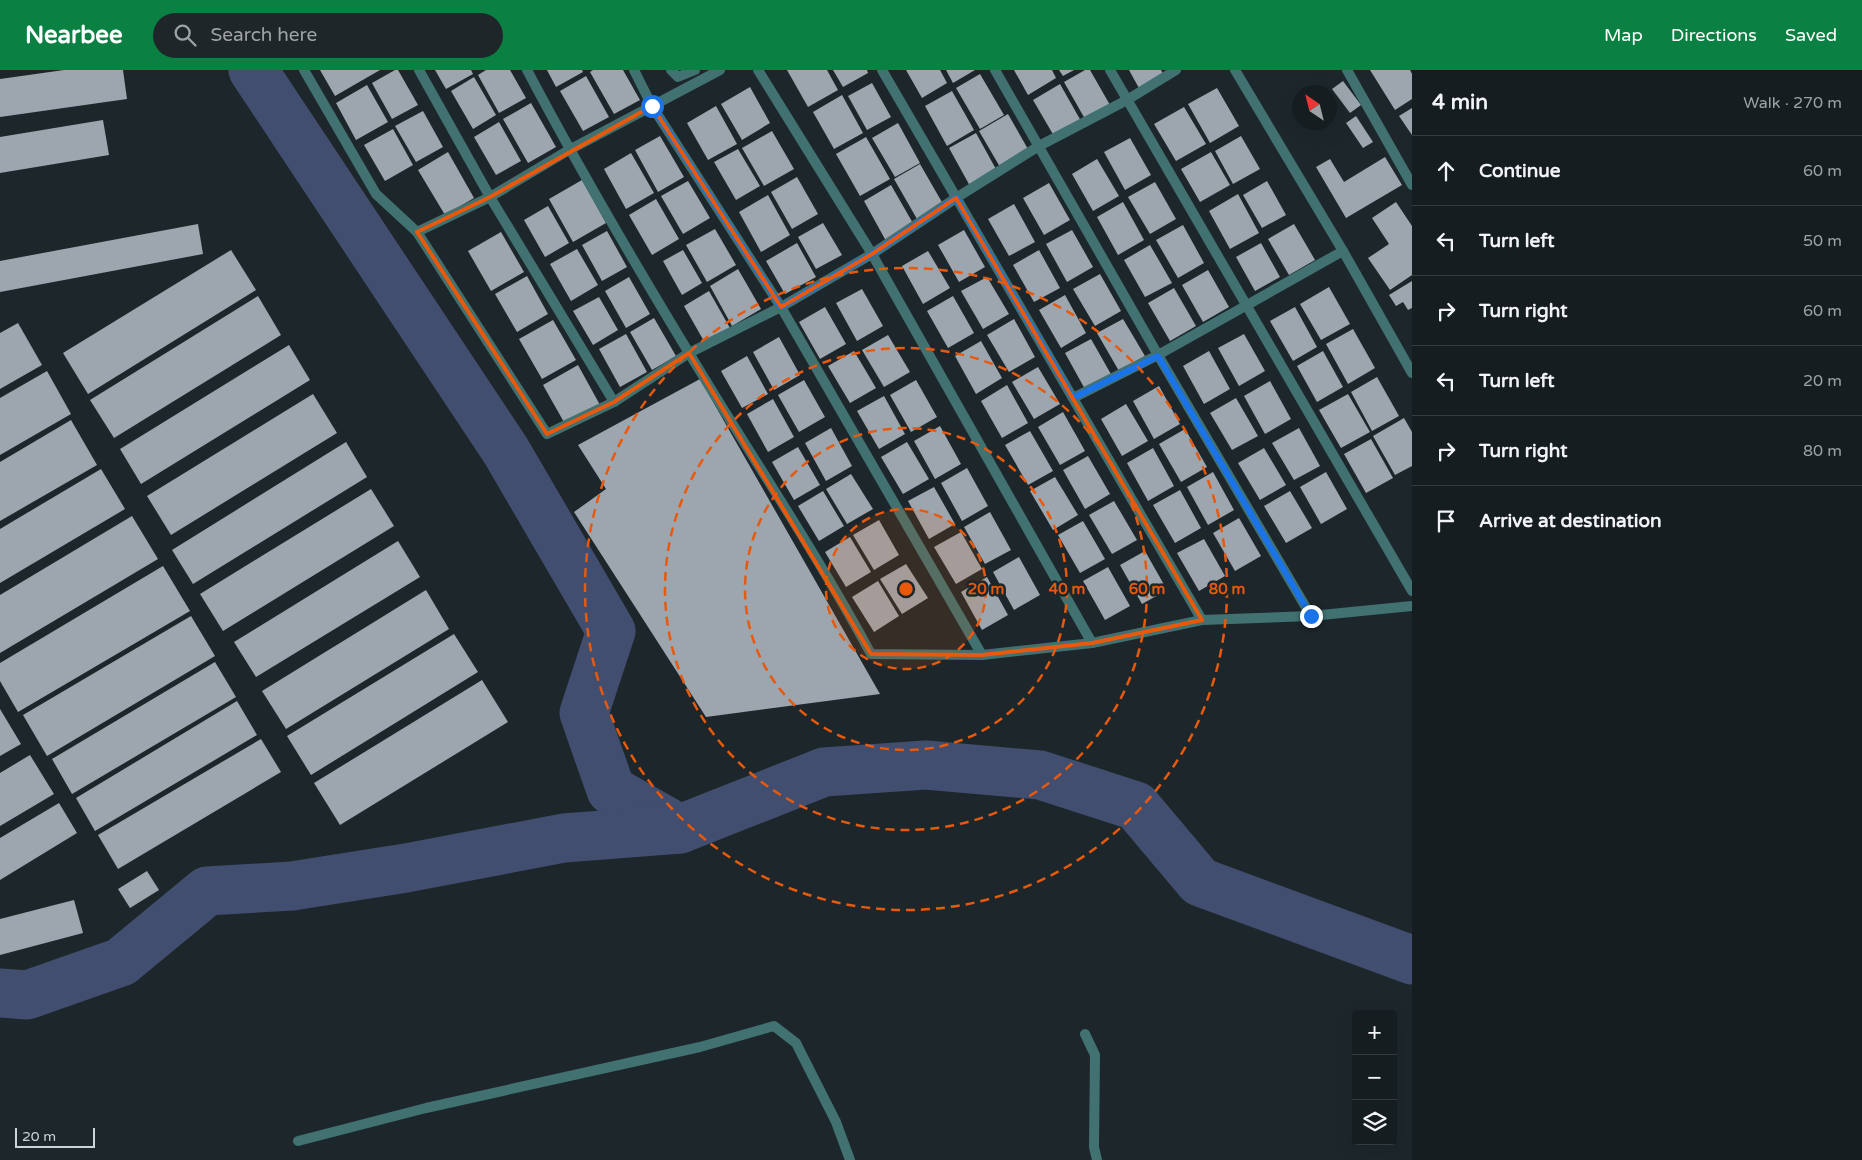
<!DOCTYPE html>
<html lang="en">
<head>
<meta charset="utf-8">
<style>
  :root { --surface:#161d20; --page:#1f2629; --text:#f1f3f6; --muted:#9ea2a5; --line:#353b3e; --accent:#0b8043 }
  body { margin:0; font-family:"Varela Round",sans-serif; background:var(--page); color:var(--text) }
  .controls { position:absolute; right:15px; bottom:15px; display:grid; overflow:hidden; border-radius:5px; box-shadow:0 5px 20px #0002 }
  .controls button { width:45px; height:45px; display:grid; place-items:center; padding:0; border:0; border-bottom:1px solid var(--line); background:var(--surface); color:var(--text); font:25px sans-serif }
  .compass { position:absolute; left:1292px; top:15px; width:45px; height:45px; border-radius:50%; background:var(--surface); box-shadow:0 5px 20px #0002; rotate:325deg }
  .scale { position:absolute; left:15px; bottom:12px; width:80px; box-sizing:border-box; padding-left:5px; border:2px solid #cdd4d6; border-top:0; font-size:14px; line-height:18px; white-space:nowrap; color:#cdd4d6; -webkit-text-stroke:4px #1d272b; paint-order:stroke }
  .stop { position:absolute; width:15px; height:15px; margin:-11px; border:4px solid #1a73e8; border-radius:50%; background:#fff }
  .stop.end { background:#1a73e8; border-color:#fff; box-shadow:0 1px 5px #0008 }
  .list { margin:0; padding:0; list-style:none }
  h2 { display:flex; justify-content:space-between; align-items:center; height:65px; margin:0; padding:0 20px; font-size:21px }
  h2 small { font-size:16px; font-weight:400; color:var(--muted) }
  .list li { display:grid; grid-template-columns:32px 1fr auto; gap:15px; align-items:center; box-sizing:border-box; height:70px; padding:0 20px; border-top:1px solid var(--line) }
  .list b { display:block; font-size:19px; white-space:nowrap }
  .list em { font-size:16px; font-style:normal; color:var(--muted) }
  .icon { flex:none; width:28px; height:28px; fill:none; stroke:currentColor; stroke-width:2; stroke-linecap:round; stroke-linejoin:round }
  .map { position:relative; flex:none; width:1412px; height:1090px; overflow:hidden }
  header { display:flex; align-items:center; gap:30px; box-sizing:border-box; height:70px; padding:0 25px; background:var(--accent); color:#fff }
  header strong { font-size:24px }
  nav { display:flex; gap:28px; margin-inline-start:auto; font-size:18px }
  .search { width:350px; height:45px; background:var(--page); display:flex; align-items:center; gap:12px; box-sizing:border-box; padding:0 18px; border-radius:28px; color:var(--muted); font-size:19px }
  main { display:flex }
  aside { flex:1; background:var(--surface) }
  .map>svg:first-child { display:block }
</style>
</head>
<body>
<header>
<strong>Nearbee</strong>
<div class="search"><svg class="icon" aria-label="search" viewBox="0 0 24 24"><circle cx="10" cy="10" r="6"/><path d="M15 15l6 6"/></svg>Search here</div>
<nav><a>Map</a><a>Directions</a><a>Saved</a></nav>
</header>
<main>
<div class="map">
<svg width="1412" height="1090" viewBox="0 0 1412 1090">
  <rect width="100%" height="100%" fill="#1d272b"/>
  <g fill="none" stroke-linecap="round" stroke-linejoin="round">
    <g stroke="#424e6f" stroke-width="49">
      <polyline points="253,0 506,381 611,561 584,643 611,720 680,759"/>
      <polyline points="0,923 27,925 121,892 207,821 292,816 406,798 564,768 680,759 824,702 926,695 1040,705 1136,736 1200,812 1412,890"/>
    </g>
  </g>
  <g fill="#9da6ae">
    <polygon points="64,0 123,0 127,29 0,47 0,9"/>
    <polygon points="320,0 380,0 335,26"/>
    <polygon points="395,0 398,0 418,35 392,49 372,13"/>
    <polygon points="435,0 471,0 473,4 446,19"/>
    <polygon points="486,0 510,0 526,28 499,43 478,5"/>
    <polygon points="547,0 582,0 583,2 556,17"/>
    <polygon points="593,0 623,0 640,30 614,44 590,2"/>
    <polygon points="787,0 827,0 838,20 808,37"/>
    <polygon points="833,0 867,0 868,3 843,17"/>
    <polygon points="906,0 940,0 947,13 922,28"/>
    <polygon points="946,0 975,0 953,13"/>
    <polygon points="1014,0 1052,0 1056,8 1028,25"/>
    <polygon points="1059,0 1074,0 1063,6"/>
    <polygon points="1085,0 1090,0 1110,35 1085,49 1064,12"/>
    <polygon points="1129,0 1161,0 1164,6 1140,20"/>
    <polygon points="1370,0 1410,0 1412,4 1412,29 1395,40"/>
    <polygon points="980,4 1004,45 980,59 956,18"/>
    <polygon points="586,6 609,47 583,61 560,21"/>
    <polygon points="474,7 496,45 473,59 451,21"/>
    <polygon points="1343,11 1361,35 1350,43 1332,19"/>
    <polygon points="872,13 891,47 867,60 848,26"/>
    <polygon points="1060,14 1081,51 1054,66 1033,30"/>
    <polygon points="367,15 388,52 356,70 336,33"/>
    <polygon points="750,17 770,53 742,70 721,34"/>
    <polygon points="1217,18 1239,56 1210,73 1188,34"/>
    <polygon points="952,21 974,60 947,76 925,36"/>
    <polygon points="842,25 863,63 834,79 813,42"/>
    <polygon points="531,33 556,77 528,93 503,49"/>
    <polygon points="716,36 737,74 708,90 687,53"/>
    <polygon points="1184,37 1206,74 1176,91 1154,54"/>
    <polygon points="1412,38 1412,65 1399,46"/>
    <polygon points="423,41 443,77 416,92 395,56"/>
    <polygon points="1008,44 1029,81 1000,97 979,61"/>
    <polygon points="1356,46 1373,72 1363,78 1346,53"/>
    <polygon points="103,50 109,85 0,103 0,67"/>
    <polygon points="499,52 521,91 496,105 474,67"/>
    <polygon points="898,53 920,93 895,107 872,68"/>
    <polygon points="393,59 413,95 385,111 364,75"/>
    <polygon points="772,61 794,99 764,116 742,78"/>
    <polygon points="976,63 997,101 970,116 949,78"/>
    <polygon points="660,66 684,107 658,122 635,80"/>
    <polygon points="1241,66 1260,99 1233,114 1215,81"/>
    <polygon points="866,67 890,109 860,126 836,84"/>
    <polygon points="1130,68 1151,105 1125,120 1104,82"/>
    <polygon points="738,79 760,116 736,130 714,92"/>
    <polygon points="448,82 474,128 445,145 418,100"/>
    <polygon points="1211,82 1230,115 1200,132 1181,99"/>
    <polygon points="631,83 654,123 626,139 604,99"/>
    <polygon points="1385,87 1402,115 1346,148 1316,97 1330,89 1344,112"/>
    <polygon points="1097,89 1119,126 1093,141 1072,104"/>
    <polygon points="920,94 943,134 917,149 894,109"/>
    <polygon points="797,107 818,144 792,159 771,122"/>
    <polygon points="582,110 606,153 573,172 549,129"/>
    <polygon points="688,111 710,148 683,164 661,126"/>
    <polygon points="1267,111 1286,145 1262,158 1243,125"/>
    <polygon points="1155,112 1176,149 1150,164 1128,127"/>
    <polygon points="1049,113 1070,150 1044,165 1023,128"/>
    <polygon points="891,115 914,155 886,171 864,131"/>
    <polygon points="1238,124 1259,163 1230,179 1209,141"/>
    <polygon points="768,125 790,165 761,182 739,142"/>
    <polygon points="656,129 679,169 652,185 629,145"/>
    <polygon points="1123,132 1144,170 1118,185 1097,147"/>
    <polygon points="1396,132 1412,156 1412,205 1390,220 1368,188 1389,174 1372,148"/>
    <polygon points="1014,134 1035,172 1009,186 988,149"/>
    <polygon points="548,136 569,173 545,187 524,150"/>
    <polygon points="823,153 842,185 816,199 798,167"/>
    <polygon points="198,154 203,184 0,222 0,191"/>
    <polygon points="1294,154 1315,190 1289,205 1268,169"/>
    <polygon points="1183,155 1204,193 1178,208 1156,170"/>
    <polygon points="715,159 736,195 707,212 686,175"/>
    <polygon points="964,160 985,197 959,212 938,175"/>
    <polygon points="1072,160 1093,197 1067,212 1046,174"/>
    <polygon points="607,161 627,197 602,211 582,175"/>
    <polygon points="501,162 524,202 491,221 468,181"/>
    <polygon points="797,173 816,207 785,224 766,191"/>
    <polygon points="1261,173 1280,207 1255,221 1236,187"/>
    <polygon points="1150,175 1172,213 1145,227 1124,190"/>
    <polygon points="577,179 598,215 571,231 550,194"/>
    <polygon points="231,180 256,220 88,324 63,283"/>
    <polygon points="683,180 702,213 682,225 663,191"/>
    <polygon points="1039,180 1060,218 1034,232 1013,195"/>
    <polygon points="928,181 950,218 923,234 902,196"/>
    <polygon points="738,199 761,239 732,256 710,216"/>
    <polygon points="1208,200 1229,237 1203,252 1182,215"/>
    <polygon points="1100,204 1121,241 1095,256 1073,219"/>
    <polygon points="527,206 548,244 517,262 495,224"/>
    <polygon points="629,207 650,244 626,258 605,221"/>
    <polygon points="987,207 1009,244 983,259 961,221"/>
    <polygon points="1412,211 1412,238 1408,240 1403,232 1396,236 1389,225"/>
    <polygon points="1329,217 1350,254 1321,270 1300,234"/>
    <polygon points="1174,218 1196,256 1170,271 1148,233"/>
    <polygon points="862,219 883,256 857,271 836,233"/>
    <polygon points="709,221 730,258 705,273 684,236"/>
    <polygon points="1065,225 1086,263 1061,278 1039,240"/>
    <polygon points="258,226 281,265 114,368 90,330"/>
    <polygon points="953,226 974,263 948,278 927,241"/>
    <polygon points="599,227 618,260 593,275 573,241"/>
    <polygon points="825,237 846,274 820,289 799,252"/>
    <polygon points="1295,237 1317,277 1293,291 1270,251"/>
    <polygon points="654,248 676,286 652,300 630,262"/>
    <polygon points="1014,249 1035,287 1009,302 987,265"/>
    <polygon points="1123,249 1145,286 1119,301 1097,263"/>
    <polygon points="553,250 576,290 542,309 519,269"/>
    <polygon points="18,253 42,295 0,319 0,263"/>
    <polygon points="1353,259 1375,298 1348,314 1326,274"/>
    <polygon points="626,264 647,302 620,317 599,279"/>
    <polygon points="1244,264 1265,301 1239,316 1218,278"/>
    <polygon points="888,265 910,302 884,317 862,280"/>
    <polygon points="779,267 800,305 774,320 753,282"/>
    <polygon points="1091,269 1112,306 1086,321 1065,283"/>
    <polygon points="981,271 1002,308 976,324 955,286"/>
    <polygon points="289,275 310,310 141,414 120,379"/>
    <polygon points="854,281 876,318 850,333 828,296"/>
    <polygon points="1209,281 1230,319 1204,334 1183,296"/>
    <polygon points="1323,281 1343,317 1317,332 1297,296"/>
    <polygon points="747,286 768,324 742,338 721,301"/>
    <polygon points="578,295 600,335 565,354 543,315"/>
    <polygon points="1038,297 1060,334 1034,349 1012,312"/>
    <polygon points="47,301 71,344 0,385 0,328"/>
    <polygon points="1377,307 1399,346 1372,361 1351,322"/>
    <polygon points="700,309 880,624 706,647 574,442 606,419 578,375"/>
    <polygon points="804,310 825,347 799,362 778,325"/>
    <polygon points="916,310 937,347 911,362 890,325"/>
    <polygon points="1270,311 1291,349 1265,364 1244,326"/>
    <polygon points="1007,315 1028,353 1002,368 981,331"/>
    <polygon points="1159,316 1180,354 1154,369 1133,331"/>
    <polygon points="313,324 337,363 171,465 147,426"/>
    <polygon points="1348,324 1370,362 1341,378 1319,340"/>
    <polygon points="884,326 905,364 879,379 857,341"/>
    <polygon points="1236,328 1258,366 1232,380 1210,343"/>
    <polygon points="773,329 794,367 768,382 747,344"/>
    <polygon points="1126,334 1148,371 1122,386 1101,349"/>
    <polygon points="1063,342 1085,381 1060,395 1038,357"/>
    <polygon points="1404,348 1412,362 1412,396 1395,405 1373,366"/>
    <polygon points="71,350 97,395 0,451 0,392"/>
    <polygon points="940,356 961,394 935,409 914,371"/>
    <polygon points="831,358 852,396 826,411 805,373"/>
    <polygon points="1299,358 1320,396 1294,410 1272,373"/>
    <polygon points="1185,359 1207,397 1181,412 1159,374"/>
    <polygon points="1030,361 1053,401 1028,415 1005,375"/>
    <polygon points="1371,369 1393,408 1366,423 1344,384"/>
    <polygon points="346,372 367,407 193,514 172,480"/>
    <polygon points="907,372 929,409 903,424 881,387"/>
    <polygon points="798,377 820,415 794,430 772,392"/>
    <polygon points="1153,378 1174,416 1148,431 1127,393"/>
    <polygon points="1264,378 1286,415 1260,430 1238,393"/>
    <polygon points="1088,386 1110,424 1085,439 1063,400"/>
    <polygon points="967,398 988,436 962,451 941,413"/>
    <polygon points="101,399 125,439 0,513 0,459"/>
    <polygon points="1213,402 1234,440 1208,455 1187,417"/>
    <polygon points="1326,402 1347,439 1321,454 1300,417"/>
    <polygon points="851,404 873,439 847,454 826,419"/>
    <polygon points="1055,407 1078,445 1053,460 1030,421"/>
    <polygon points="934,417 955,454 929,469 908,431"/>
    <polygon points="371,419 394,456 223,561 200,524"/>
    <polygon points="1180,420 1201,458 1175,473 1153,435"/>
    <polygon points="823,421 844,456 819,471 798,436"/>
    <polygon points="1290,421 1312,458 1286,473 1264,436"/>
    <polygon points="1114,431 1137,470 1112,484 1089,445"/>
    <polygon points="990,442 1011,480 985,494 964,457"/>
    <polygon points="132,446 158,489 0,583 0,525"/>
    <polygon points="1239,448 1261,486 1235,501 1213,463"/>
    <polygon points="879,450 899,485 874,500 853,465"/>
    <polygon points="1083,451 1105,489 1080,503 1058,465"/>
    <polygon points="961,462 982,499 956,514 934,477"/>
    <polygon points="850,467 871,502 846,517 825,482"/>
    <polygon points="1204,469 1225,506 1199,521 1177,483"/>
    <polygon points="398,471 420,507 256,607 234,572"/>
    <polygon points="1145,481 1167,520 1142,534 1120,495"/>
    <polygon points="1019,487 1040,525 1014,540 993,502"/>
    <polygon points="906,494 928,528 902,544 880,509"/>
    <polygon points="163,496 190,541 18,642 0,611 0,593"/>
    <polygon points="1108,497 1130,536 1105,550 1083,511"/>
    <polygon points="987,507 1008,545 982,560 961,522"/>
    <polygon points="878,511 899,546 874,562 852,527"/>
    <polygon points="426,520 449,559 286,659 262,621"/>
    <polygon points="191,546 215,586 47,686 23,645"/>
    <polygon points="454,564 478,602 311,705 287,666"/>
    <polygon points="215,592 236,627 72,724 52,689"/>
    <polygon points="482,610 508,652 340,755 314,713"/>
    <polygon points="237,631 257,665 95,761 76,728"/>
    <polygon points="0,639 21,674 0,686"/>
    <polygon points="261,669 281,702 118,799 98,765"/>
    <polygon points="30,685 54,724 0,756 0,703"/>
    <polygon points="59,733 77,763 0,810 0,768"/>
    <polygon points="147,801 159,820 130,838 118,819"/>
    <polygon points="74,830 83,863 0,885 0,849"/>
  </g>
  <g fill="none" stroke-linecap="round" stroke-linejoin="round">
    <polyline stroke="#417171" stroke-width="10" points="671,0 678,7 695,0"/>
    <g stroke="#417171" stroke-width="10">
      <polyline points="304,0 376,124 417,162 547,364 614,332 689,283 781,237 872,184 956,128 1039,76 1127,30 1176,0"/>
      <polyline points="419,0 490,127 614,332"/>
      <path d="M527 0C585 110 649 218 714 324 767 410 823 495 871 584L982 585 1092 573 1202 550 1311 546 1412 536"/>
      <polyline points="634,0 652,36 781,237 982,585"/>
      <polyline points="758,0 872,184 1092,573"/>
      <polyline points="882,0 1202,550"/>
      <polyline points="995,0 1158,285 1311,546"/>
      <polyline points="1110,0 1412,521"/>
      <polyline points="1235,0 1343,181 1412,303"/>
      <polyline points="1347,0 1412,115"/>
      <polyline points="417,162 490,127 569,80 720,0"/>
      <polyline points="1073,328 1158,285 1343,181"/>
      <polyline points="1085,964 1095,985 1094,1077 1097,1090"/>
      <polyline points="298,1071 426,1038 700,977 774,956 796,973 836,1052 850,1090"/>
    </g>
  </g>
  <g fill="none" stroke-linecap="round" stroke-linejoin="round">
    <polyline stroke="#1a73e8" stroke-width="6" points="652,36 781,237 872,184 956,128 1073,328 1158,286 1311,546"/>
  </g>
  <path fill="none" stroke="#e8590c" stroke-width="4" stroke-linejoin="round" d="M652 36 781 237 872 184 956 128 1202 550 1092 573 982 585 871 584 689 283 614 332 547 364 417 162 490 127Z"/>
  <circle cx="906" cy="519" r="80" fill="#e8590c" fill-opacity=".12"/>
  <g fill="none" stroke="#e8590c" stroke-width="2.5" stroke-dasharray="9 6">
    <circle cx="906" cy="519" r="80"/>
    <circle cx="906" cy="519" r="161"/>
    <circle cx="906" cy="519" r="241"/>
    <circle cx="906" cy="519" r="321"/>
  </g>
  <circle cx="906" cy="519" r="8" fill="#e8590c" stroke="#1d272b" stroke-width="2.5"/>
  <g font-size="15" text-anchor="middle" font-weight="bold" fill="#e8590c" stroke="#1d272b" stroke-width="5" stroke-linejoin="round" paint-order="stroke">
    <text x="986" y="524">20 m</text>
    <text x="1067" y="524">40 m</text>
    <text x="1147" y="524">60 m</text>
    <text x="1227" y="524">80 m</text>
  </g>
</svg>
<div class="controls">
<button>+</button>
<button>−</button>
<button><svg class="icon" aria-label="layers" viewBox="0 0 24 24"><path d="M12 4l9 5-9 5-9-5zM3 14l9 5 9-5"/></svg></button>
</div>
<svg class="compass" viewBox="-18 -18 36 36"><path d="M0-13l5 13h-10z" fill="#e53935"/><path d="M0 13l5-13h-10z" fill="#9ea2a5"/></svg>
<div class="scale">20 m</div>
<div class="stop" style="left:652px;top:36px"></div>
<div class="stop end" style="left:1311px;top:546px"></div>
</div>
<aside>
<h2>4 min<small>Walk · 270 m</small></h2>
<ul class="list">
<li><svg class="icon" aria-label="ahead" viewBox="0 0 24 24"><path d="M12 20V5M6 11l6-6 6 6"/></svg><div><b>Continue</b></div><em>60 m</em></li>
<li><svg class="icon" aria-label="left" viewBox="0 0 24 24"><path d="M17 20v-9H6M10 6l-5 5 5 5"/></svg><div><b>Turn left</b></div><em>50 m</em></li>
<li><svg class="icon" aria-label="right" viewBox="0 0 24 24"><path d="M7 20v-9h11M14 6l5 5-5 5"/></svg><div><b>Turn right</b></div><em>60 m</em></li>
<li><svg class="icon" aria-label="left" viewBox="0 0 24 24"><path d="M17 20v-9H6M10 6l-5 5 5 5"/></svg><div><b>Turn left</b></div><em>20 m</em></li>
<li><svg class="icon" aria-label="right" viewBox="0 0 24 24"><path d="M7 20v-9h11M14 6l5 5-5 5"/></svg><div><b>Turn right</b></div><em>80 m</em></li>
<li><svg class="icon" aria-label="arrive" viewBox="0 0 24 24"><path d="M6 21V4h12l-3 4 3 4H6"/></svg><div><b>Arrive at destination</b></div></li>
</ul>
</aside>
</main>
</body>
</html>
